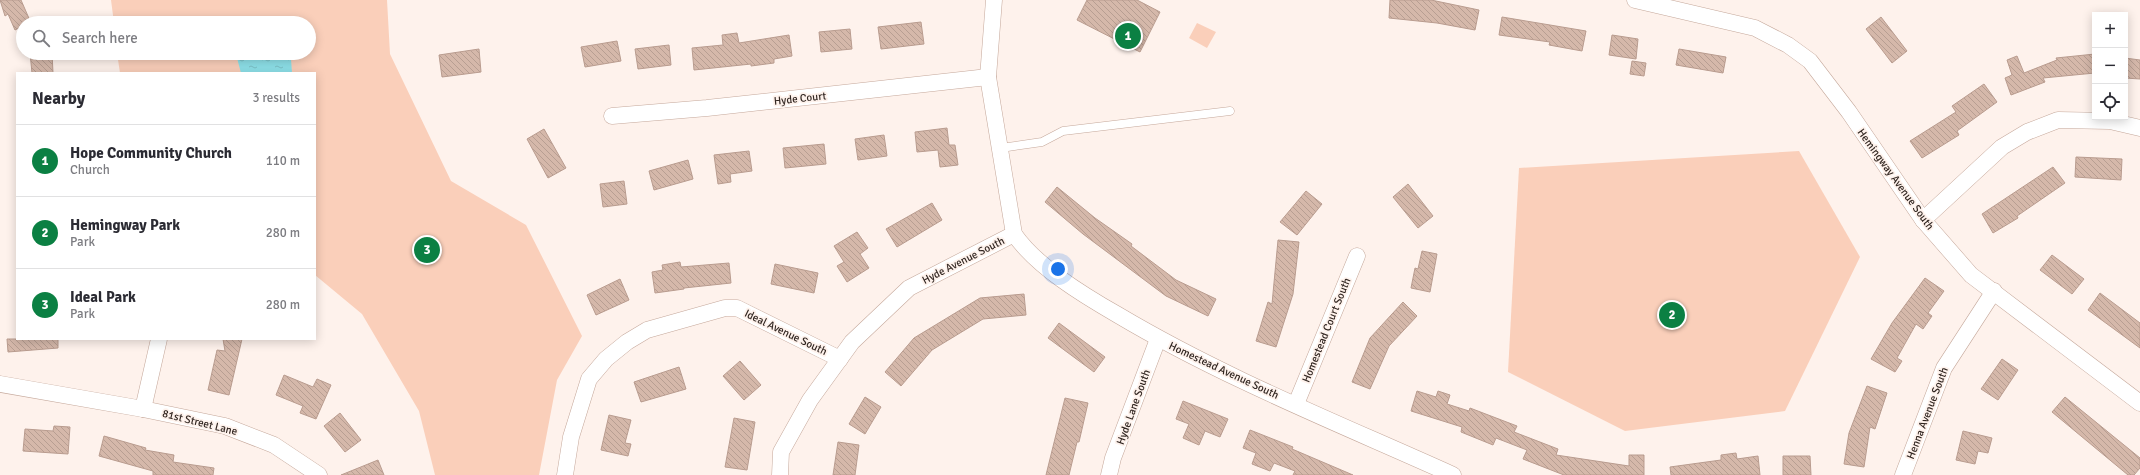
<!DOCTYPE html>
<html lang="en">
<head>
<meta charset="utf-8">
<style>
  :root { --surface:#fff; --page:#f7f7f7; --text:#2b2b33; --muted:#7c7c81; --line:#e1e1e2; --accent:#0b8043 }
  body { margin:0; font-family:Signika,sans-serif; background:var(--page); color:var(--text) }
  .controls { position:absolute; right:12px; top:12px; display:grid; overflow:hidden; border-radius:0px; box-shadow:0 2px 10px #0003 }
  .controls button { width:36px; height:36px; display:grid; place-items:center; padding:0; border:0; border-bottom:1px solid var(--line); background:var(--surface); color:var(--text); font:20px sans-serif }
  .you { position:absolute; left:1058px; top:269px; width:14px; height:14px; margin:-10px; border:3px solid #fff; border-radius:50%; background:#1a73e8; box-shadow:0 0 0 6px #1a73e833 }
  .badge { display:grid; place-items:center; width:26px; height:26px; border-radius:50%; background:var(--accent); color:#fff; font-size:13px; font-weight:700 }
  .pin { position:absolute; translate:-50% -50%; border:2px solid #fff; box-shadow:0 1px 4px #0006 }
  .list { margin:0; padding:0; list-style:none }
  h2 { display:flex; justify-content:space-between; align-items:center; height:52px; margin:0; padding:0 16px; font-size:17px }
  h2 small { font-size:13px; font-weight:400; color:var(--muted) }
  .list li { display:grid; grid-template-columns:26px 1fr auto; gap:12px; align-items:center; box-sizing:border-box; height:72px; padding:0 16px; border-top:1px solid var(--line) }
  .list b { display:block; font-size:15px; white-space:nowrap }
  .list p { margin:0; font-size:13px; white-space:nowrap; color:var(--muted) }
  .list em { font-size:13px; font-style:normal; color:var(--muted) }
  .icon { flex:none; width:22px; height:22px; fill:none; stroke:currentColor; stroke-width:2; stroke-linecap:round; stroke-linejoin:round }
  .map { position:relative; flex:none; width:2140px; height:475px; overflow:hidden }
  .search { position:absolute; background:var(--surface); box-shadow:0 2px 10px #0003; left:16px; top:16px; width:300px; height:44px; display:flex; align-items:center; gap:10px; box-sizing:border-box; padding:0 14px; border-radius:22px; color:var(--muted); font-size:15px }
  .panel { position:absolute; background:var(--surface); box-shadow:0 2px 10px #0003; left:16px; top:72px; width:300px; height:268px; border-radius:0px }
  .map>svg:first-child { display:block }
</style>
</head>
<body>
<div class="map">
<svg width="2140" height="475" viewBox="0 0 2140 475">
  <defs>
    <pattern id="water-ripples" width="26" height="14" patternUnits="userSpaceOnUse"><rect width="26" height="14" fill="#8ee1e9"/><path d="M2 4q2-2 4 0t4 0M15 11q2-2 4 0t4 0" fill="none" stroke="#7bc1c8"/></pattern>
    <pattern id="building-back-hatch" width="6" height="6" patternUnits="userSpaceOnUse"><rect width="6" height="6" fill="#d5b8aa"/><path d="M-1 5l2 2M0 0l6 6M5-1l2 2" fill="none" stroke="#b79e92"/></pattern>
  </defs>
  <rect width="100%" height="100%" fill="#fef2ec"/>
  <g fill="#facfba">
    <polygon points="111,0 387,0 390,54 451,181 526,225 582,336 557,380 539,475 435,475 419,411 362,314 315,275 315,73 120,73 117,53 309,53 309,23 114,23"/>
    <polygon points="1197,23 1216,32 1207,48 1189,38"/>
    <polygon points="1799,151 1860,257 1785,411 1625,431 1508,372 1519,168"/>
  </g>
  <polygon fill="url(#water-ripples)" points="238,53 289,53 291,59 292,73 241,73 237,58"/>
  <g fill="url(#building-back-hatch)" stroke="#b99c8f">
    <polygon points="0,0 21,0 31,23 23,23 23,26 15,30 8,14 5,16"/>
    <polygon points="1087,0 1137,0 1160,12 1140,52 1077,20"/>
    <polygon points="1390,0 1431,0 1479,10 1475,30 1437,23 1389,18"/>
    <polygon points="1502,17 1586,31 1582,51 1549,45 1550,42 1499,35"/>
    <polygon points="1881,17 1907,51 1892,63 1866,29"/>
    <polygon points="921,22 924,44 881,49 878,27"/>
    <polygon points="850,29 852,49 821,52 819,32"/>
    <polygon points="737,33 739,43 789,35 792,56 774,59 774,63 751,66 751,64 694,70 692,48 723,45 722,35"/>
    <polygon points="1612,35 1638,39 1636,59 1609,55"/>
    <polygon points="617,41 621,61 585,67 581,47"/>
    <polygon points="669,45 671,65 638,69 635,49"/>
    <polygon points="479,49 481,72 442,77 439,55"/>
    <polygon points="1679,49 1726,57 1723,73 1676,65"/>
    <polygon points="30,53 52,53 53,73 32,73"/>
    <polygon points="2095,54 2095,73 2043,78 2045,82 2011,95 2005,78 2012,75 2007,60 2017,56 2024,73 2057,60 2056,58"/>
    <polygon points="2125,58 2140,60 2140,79 2125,78"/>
    <polygon points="1632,61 1646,63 1644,76 1630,74"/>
    <polygon points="1984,84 1997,102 1957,131 1959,135 1922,158 1910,141 1956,112 1952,106"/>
    <polygon points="947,128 949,145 955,145 958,165 940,167 938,150 917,152 915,132"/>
    <polygon points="544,129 566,168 548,178 527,139"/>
    <polygon points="884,135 887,156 858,160 855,139"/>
    <polygon points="824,144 826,164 785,168 783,148"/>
    <polygon points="749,151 752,171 730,174 731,182 718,184 714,155"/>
    <polygon points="2076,157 2122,159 2121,180 2075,177"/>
    <polygon points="688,160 693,179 654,190 649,171"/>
    <polygon points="2053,167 2065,183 2017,216 2018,218 1993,233 1982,214"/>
    <polygon points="624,181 627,204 603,207 600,184"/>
    <polygon points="1408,184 1433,216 1418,228 1393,197"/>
    <polygon points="1057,187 1095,218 1132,244 1131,246 1176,280 1216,299 1208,316 1166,296 1083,234 1045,202"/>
    <polygon points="1306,191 1322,204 1297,235 1280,222"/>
    <polygon points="932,203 942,220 897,247 886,229"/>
    <polygon points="857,232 868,248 860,254 869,268 847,282 837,266 844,262 834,246"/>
    <polygon points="1278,240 1299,242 1293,294 1276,347 1256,341 1268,302 1272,304"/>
    <polygon points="1422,251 1437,254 1430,292 1411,288 1415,268 1418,269"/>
    <polygon points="2052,255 2084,279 2072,294 2040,270"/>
    <polygon points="680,262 681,267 729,263 731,283 684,288 684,289 655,293 652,272 663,270 662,265"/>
    <polygon points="775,264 818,273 814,293 771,284"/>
    <polygon points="1925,278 1944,291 1928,313 1932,316 1923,329 1916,324 1897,358 1902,361 1895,372 1871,359 1892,323"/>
    <polygon points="620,279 629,300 596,315 587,295"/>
    <polygon points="2100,293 2140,323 2140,348 2088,310"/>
    <polygon points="1024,294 1026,315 983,319 932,350 901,386 885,372 914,338 980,298"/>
    <polygon points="1403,302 1417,316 1389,346 1370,389 1352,382 1370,338"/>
    <polygon points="1059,323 1105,357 1094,372 1048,338"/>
    <polygon points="7,339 58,339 58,348 8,352"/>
    <polygon points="223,339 242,339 229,395 208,390 217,350 225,351"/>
    <polygon points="2002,359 2018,370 1998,400 1981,389"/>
    <polygon points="740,361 761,385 744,400 723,376"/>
    <polygon points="679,367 686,389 641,402 634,382"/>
    <polygon points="284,375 313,387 317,379 331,385 316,419 300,413 303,406 276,395"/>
    <polygon points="1867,386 1887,393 1875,429 1870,427 1864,467 1844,464 1849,433"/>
    <polygon points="1417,391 1436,397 1438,391 1450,395 1447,404 1469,411 1470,408 1517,426 1514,432 1558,449 1556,455 1629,466 1629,455 1644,455 1644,475 1564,475 1523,459 1527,450 1496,438 1493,445 1461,432 1462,427 1411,411"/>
    <polygon points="865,397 881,407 865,434 849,424"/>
    <polygon points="2065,397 2140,458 2140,468 2134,475 2128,475 2052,412"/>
    <polygon points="1065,398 1088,403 1079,442 1077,442 1069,475 1046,475"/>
    <polygon points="1183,401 1228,419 1220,437 1205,431 1199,445 1183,438 1189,424 1176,419"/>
    <polygon points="340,413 361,440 345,452 324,426"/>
    <polygon points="609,415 631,420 625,443 631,444 628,456 601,450"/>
    <polygon points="734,418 755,422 747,470 725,467"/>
    <polygon points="54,426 70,427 68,454 23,451 25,429 53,431"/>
    <polygon points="1250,430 1293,447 1292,449 1353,475 1293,475 1295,471 1274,463 1270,471 1252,464 1256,453 1243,448"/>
    <polygon points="1963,431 1992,438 1988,453 1978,451 1975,464 1956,460"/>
    <polygon points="104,436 146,448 145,450 174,455 173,462 214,468 213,475 153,475 153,471 99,456"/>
    <polygon points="838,442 859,445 855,475 833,475"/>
    <polygon points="1736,453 1737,459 1758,456 1760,475 1671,475 1670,467 1721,460 1721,455"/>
    <polygon points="1783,456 1810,456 1811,475 1783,475"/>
    <polygon points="378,460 384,475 341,475"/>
  </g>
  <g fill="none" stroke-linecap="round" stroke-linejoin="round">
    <defs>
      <polyline id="lane" points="1001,148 1042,142 1063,131 1230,111"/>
      <g id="street">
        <path d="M994 0 988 77 1014 234C1037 267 1083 295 1118 315 1224 378 1340 424 1453 475"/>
        <polyline points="1635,0 1755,28 1788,45 1810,61 1849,112 1923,220 1971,275 2140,403"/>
        <polyline points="612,116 707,108 988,77"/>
        <polyline points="1923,220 2002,147 2027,132 2058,120 2110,121 2140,128"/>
        <polyline points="0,384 143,409 225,426 274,445 319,475"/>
        <polyline points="1296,404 1357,256"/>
        <polyline points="143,409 159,339"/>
        <polyline points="565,475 571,437 589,379 606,359 627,342 647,330 725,308 737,308 840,359"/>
        <polyline points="780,475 781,452 810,400 852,342 909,288 1014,234"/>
        <polyline points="1109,475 1113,458 1158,339"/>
        <polyline points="1903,475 1944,368 1994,291"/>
      </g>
    </defs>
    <use href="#lane" stroke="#c5a89b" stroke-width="9"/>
    <use href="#street" stroke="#c5a89b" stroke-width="17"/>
    <use href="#lane" stroke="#fff" stroke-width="8"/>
    <use href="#street" stroke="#fff" stroke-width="16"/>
  </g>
  <g text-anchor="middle" stroke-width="3.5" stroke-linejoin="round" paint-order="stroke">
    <g font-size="11" fill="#312621" stroke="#fef2ec">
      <text transform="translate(800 98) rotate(-6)" y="4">Hyde Court</text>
      <text transform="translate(1896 179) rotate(54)" y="4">Hemingway Avenue South</text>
      <text transform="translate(963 260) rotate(-27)" y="4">Hyde Avenue South</text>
      <text transform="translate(1326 330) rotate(-68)" y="4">Homestead Court South</text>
      <text transform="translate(786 332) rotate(26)" y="4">Ideal Avenue South</text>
      <text transform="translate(1224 370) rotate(25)" y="4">Homestead Avenue South</text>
      <text transform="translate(1133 407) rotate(-70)" y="4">Hyde Lane South</text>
      <text transform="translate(1927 413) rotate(-69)" y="4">Henna Avenue South</text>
      <text transform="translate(200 422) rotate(14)" y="4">81st Street Lane</text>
    </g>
  </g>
</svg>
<div class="controls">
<button>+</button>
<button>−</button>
<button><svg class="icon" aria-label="locate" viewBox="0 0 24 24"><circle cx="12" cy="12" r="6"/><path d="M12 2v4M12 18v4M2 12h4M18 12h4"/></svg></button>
</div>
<div class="you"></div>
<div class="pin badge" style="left:1128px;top:36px">1</div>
<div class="pin badge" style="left:1672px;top:315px">2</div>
<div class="pin badge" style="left:427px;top:250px">3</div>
<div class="search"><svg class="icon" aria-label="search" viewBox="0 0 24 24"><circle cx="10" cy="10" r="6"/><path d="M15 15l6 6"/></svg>Search here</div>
<section class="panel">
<h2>Nearby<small>3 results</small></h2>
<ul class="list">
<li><span class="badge">1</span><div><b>Hope Community Church</b><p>Church</p></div><em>110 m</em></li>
<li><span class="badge">2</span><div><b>Hemingway Park</b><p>Park</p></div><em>280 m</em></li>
<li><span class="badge">3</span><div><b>Ideal Park</b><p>Park</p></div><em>280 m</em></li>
</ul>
</section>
</div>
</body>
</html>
